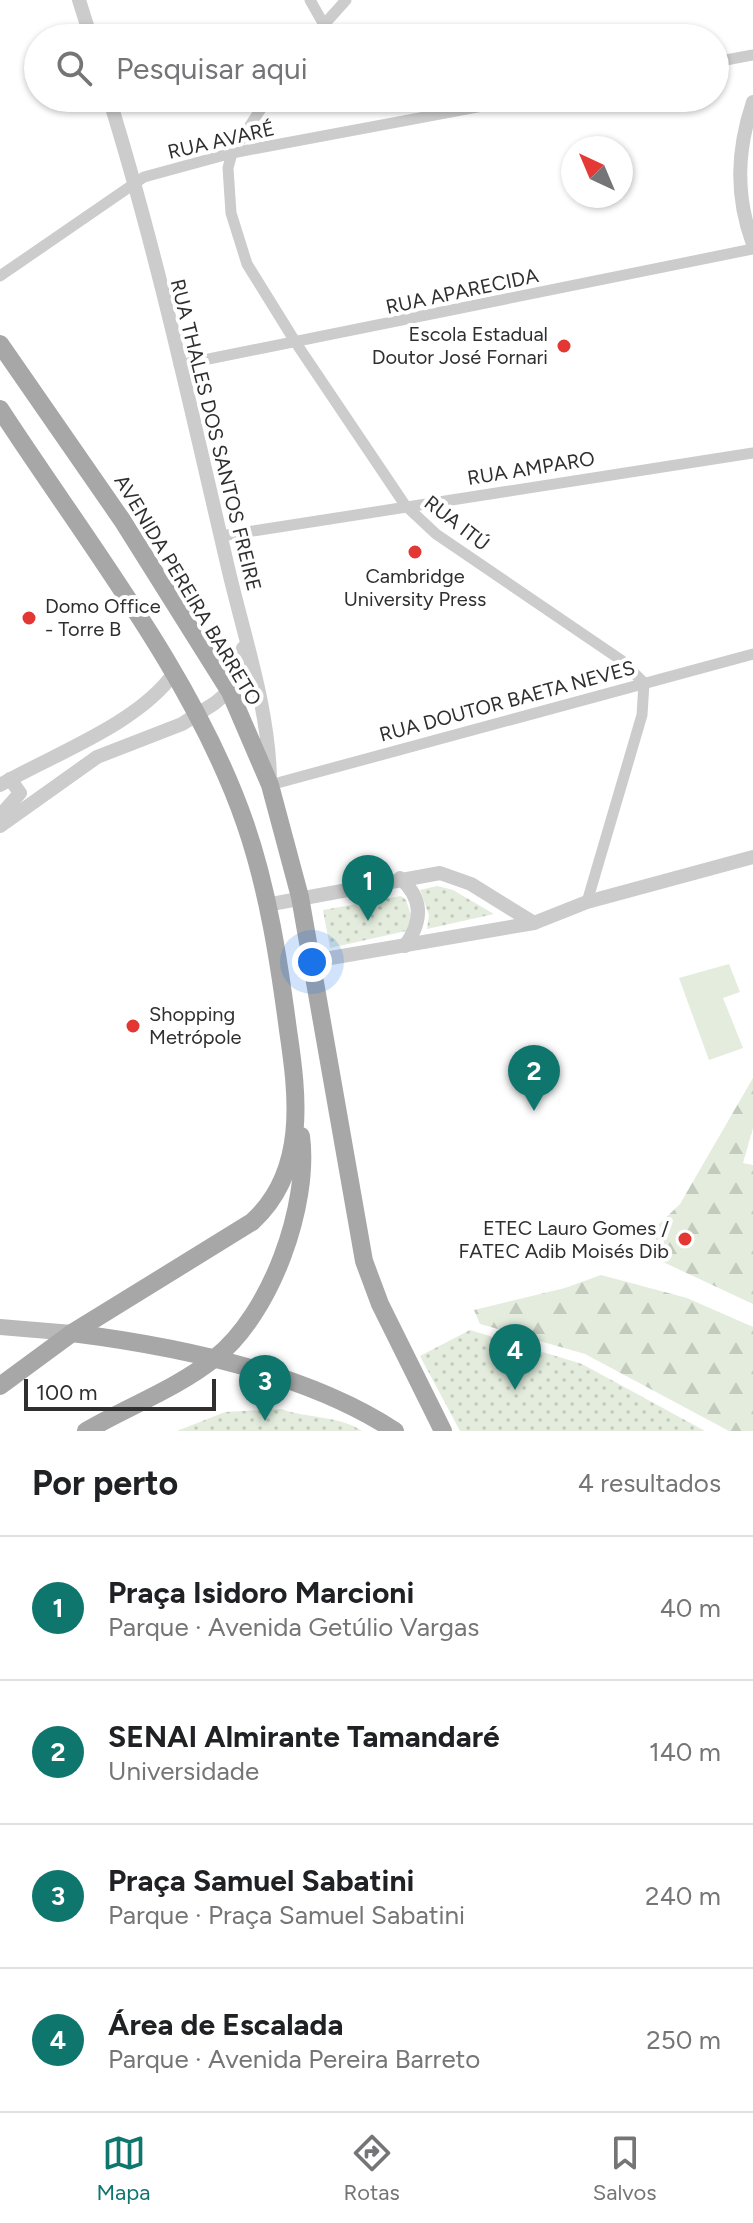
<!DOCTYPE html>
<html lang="pt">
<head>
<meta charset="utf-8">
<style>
  :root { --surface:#fff; --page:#f6f6f6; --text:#202124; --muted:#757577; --line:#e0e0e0; --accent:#0f766e }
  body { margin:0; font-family:Figtree,sans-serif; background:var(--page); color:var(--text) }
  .compass { position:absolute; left:561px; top:136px; width:72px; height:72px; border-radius:50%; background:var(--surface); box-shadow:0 2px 6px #0004; rotate:316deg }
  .scale { position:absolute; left:24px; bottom:20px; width:192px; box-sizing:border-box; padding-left:8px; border:4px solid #2f2f2f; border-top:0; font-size:22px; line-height:28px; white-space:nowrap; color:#2f2f2f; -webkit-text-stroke:6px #fff; paint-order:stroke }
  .you { position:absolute; left:312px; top:962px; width:28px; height:28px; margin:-20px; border:6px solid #fff; border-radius:50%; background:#1a73e8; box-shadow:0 0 0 12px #1a73e833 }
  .badge { display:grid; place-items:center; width:52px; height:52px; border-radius:50%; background:var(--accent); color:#fff; font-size:26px; font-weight:700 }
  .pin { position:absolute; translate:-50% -66px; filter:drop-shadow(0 2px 4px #0008) }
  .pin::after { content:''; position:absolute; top:42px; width:28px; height:24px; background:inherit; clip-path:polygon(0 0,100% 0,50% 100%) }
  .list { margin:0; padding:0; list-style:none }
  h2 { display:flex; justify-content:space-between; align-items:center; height:104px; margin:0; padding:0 32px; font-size:34px }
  h2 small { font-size:26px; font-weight:400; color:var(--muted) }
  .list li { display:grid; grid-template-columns:52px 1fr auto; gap:24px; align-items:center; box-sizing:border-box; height:144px; padding:0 32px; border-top:2px solid var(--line) }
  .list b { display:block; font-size:30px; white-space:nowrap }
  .list p { margin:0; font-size:26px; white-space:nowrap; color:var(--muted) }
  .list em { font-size:26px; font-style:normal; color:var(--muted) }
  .icon { flex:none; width:44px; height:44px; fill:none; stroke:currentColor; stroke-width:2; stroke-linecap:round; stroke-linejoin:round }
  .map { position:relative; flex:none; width:753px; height:1431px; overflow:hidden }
  .search { position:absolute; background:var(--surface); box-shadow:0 2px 6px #0004; left:24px; right:24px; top:24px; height:88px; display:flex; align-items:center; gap:20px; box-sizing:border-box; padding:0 28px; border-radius:44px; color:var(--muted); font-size:30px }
  .sheet { height:680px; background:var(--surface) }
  nav { display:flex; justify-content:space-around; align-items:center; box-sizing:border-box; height:112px; border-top:2px solid var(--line); background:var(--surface); font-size:22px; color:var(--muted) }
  nav a { display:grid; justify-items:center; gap:4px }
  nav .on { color:var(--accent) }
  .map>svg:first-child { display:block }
</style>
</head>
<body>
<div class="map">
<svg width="753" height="1431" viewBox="0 0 753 1431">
  <defs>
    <pattern id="forest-firs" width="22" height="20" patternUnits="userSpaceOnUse" patternTransform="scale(2)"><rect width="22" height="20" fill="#e3ecdd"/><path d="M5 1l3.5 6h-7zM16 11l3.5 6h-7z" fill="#c3cbbe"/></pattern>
    <pattern id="park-dots" width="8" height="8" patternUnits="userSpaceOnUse" patternTransform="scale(2)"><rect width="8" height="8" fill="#e3ecdd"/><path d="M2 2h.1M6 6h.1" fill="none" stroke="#c3cbbe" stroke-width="1.8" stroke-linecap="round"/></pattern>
  </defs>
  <rect width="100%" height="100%" fill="#fff"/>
  <g fill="url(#forest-firs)">
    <polygon points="753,1078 753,1128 743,1163 753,1165 753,1304 663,1262 653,1230 680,1204"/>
    <polygon points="601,1275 687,1298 753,1327 753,1431 729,1431 585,1354 480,1324 474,1310 565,1288"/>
  </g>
  <g fill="url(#park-dots)">
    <polygon points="437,886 453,890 494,914 427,929 429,915 420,890"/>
    <polygon points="401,896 406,900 412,918 406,931 330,948 323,910"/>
    <polygon points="470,1330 582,1364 705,1431 460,1431 420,1356"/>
    <path d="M281 1409C305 1418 341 1416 362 1431H177L225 1412Z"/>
  </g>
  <polygon fill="#e3ecdd" points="729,964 740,992 723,998 743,1048 709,1060 679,978"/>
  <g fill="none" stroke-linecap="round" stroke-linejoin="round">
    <g stroke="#ccc" stroke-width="11">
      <polyline points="310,0 323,23"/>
      <polyline points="312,38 346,0"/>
      <polyline points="715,62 753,55"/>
      <polyline points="268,98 232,153 228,168 231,213 247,264 296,343 405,505 436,534 621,660 644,683 642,715 587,902"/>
      <polyline points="0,276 144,177 232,153 526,98"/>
      <polyline points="179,365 753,249"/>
      <polyline points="221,536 753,453"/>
      <polyline points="270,785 753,654"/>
    </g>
    <g stroke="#ccc" stroke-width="14">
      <polyline points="79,0 91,38"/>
      <path d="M109 98C156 249 190 405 226 559 242 631 269 706 270 780"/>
      <path d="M753 102C737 150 735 195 753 244"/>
      <path d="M0 785C54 754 138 724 174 673"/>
      <polyline points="0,816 20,793 10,779"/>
      <polyline points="0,826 97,757 182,724 215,703 235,686 243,648"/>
      <path d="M400 878C424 899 422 922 405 946"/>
      <polyline points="266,905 440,873 471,884 534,923"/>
      <polyline points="313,961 534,923 587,902 753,857"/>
    </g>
    <polyline stroke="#b9b9b9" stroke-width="16" points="0,1327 72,1333"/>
    <g stroke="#a7a7a7" stroke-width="18">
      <polyline points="0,344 122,520 230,692 270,785 300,897 364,1261 380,1304 443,1431"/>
      <path d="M0 409C85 540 194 676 245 823 268 889 279 962 288 1030 298 1097 307 1172 252 1222L72 1333 0 1386"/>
      <path d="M72 1333C175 1346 307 1373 395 1431"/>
      <path d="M86 1431C129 1406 176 1389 215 1358 271 1314 310 1205 301 1136"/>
    </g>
  </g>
  <g fill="#e33734" stroke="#fff" stroke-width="3">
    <circle cx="564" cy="346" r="8"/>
    <circle cx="415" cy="552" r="8"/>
    <circle cx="29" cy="618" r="8"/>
    <circle cx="133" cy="1026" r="8"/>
    <circle cx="685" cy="1239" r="8"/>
  </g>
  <g text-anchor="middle" stroke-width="8" stroke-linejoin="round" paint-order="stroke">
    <g font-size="20" fill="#2f2f2f" stroke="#fff">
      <text transform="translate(221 140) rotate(-13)" y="7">RUA AVARÉ</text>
      <text transform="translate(462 291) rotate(-12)" y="7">RUA APARECIDA</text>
      <text transform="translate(216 435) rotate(76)" y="7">RUA THALES DOS SANTOS FREIRE</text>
      <text transform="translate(531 468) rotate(-9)" y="7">RUA AMPARO</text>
      <text transform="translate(457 523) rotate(38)" y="7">RUA ITÚ</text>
      <text transform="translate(188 590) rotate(59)" y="7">AVENIDA PEREIRA BARRETO</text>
      <text transform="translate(507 701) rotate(-15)" y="7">RUA DOUTOR BAETA NEVES</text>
    </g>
    <g font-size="20" fill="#2f2f2f" stroke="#fff" text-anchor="end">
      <text x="548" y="341">Escola Estadual<tspan x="548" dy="23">Doutor José Fornari</tspan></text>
      <text x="415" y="583" text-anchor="middle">Cambridge<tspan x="415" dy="23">University Press</tspan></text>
      <text x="45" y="613" text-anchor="start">Domo Office<tspan x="45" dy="23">- Torre B</tspan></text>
      <text x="149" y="1021" text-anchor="start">Shopping<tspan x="149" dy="23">Metrópole</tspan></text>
      <text x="669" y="1235">ETEC Lauro Gomes /<tspan x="669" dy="23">FATEC Adib Moisés Dib</tspan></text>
    </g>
  </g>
</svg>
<svg class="compass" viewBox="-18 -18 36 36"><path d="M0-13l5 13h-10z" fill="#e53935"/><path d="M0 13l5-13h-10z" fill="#757577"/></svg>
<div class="scale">100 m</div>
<div class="you"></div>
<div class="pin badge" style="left:368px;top:921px">1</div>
<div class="pin badge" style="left:534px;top:1111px">2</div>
<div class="pin badge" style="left:265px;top:1421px">3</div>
<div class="pin badge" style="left:515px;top:1390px">4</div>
<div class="search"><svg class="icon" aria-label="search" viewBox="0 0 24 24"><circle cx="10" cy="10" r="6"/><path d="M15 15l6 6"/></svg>Pesquisar aqui</div>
</div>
<section class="sheet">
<h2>Por perto<small>4 resultados</small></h2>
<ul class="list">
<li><span class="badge">1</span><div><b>Praça Isidoro Marcioni</b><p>Parque · Avenida Getúlio Vargas</p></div><em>40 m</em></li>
<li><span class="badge">2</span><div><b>SENAI Almirante Tamandaré</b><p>Universidade</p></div><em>140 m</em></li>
<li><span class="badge">3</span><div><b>Praça Samuel Sabatini</b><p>Parque · Praça Samuel Sabatini</p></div><em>240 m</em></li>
<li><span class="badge">4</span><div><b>Área de Escalada</b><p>Parque · Avenida Pereira Barreto</p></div><em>250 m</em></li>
</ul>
</section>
<nav>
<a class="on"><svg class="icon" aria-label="map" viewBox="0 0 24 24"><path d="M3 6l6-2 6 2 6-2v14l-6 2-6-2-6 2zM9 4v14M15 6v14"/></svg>Mapa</a>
<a><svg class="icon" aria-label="directions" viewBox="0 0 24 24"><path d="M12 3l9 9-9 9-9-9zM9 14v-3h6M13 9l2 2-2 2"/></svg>Rotas</a>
<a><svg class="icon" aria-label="saved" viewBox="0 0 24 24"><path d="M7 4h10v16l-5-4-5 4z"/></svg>Salvos</a>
</nav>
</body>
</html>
